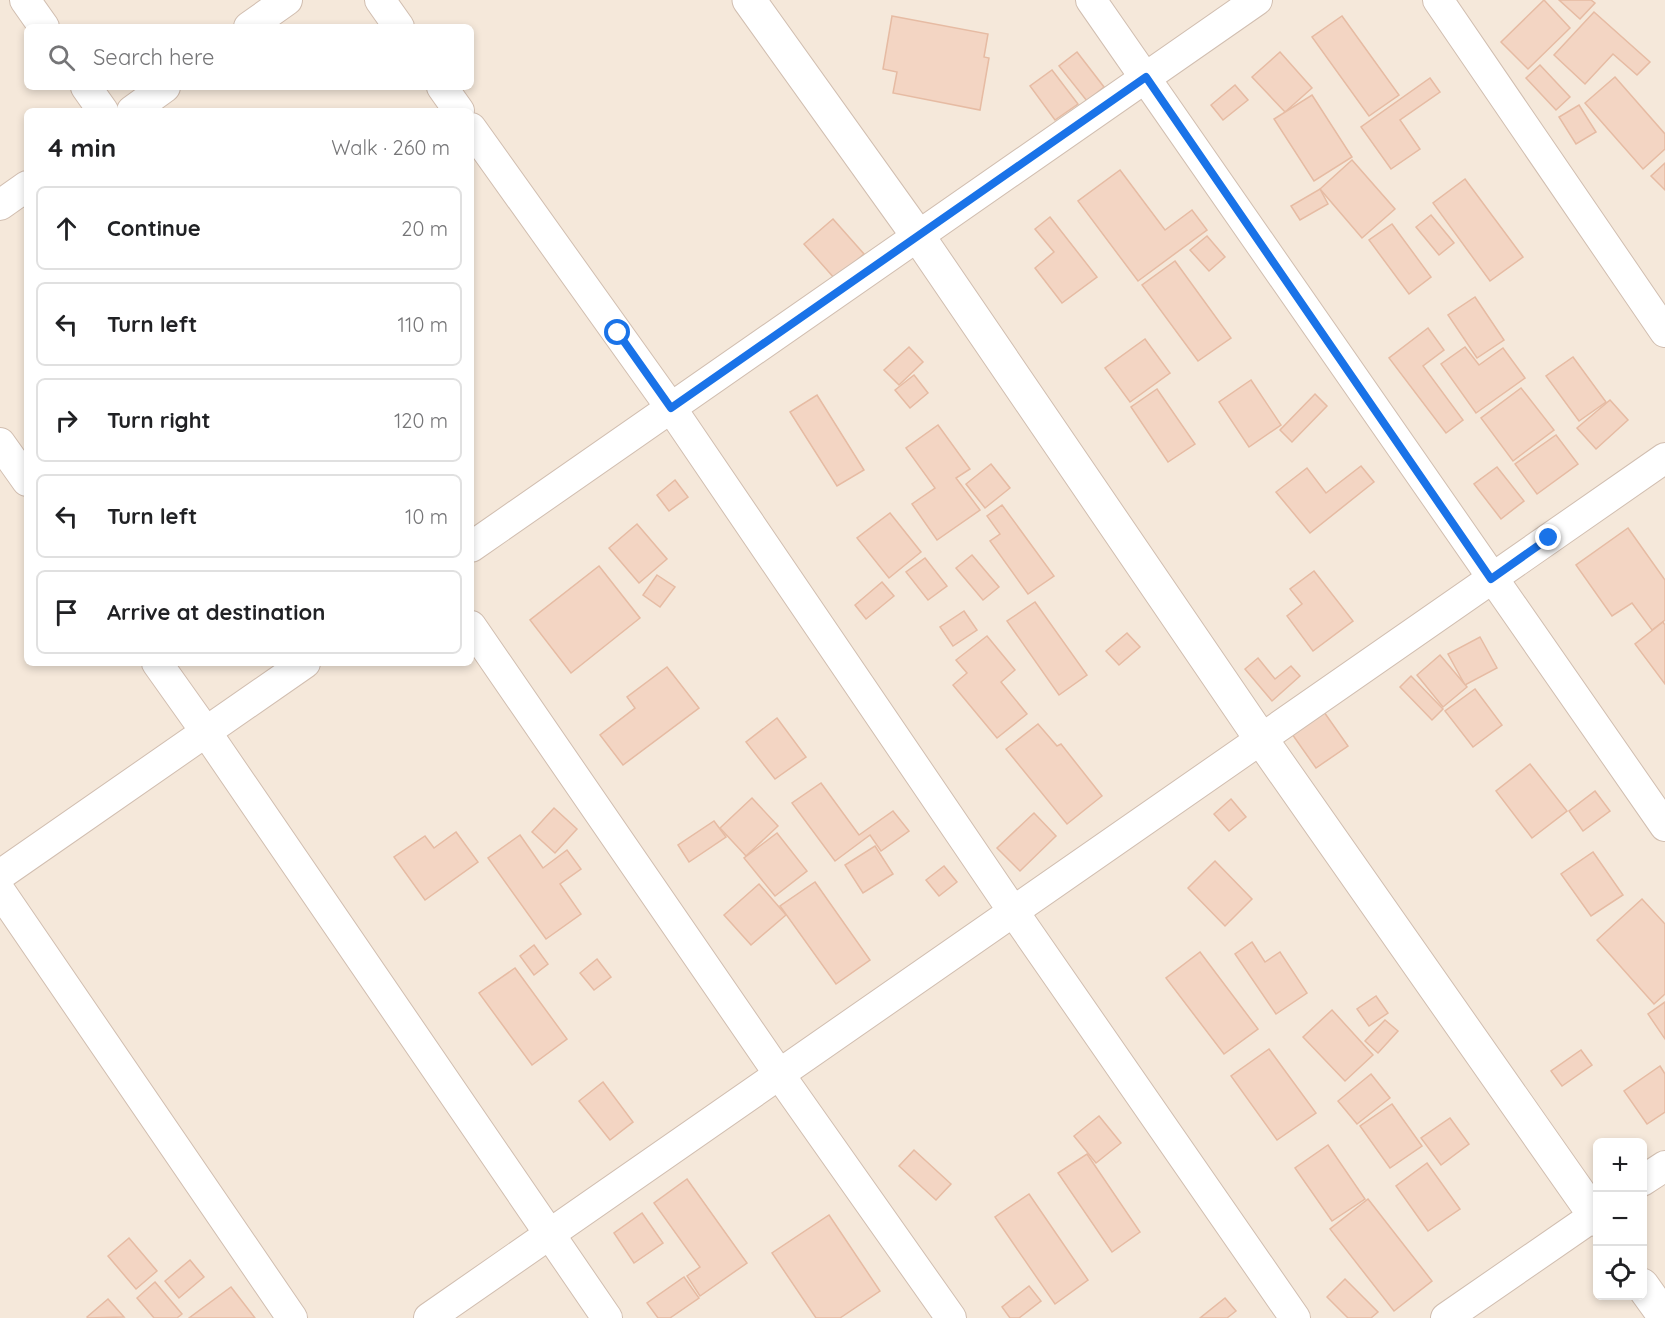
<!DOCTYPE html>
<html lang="en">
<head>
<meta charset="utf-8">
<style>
  :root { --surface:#fff; --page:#f6f6f6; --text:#202124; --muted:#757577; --line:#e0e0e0 }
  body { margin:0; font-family:Quicksand,sans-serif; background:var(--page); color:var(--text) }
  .controls { position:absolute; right:18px; bottom:18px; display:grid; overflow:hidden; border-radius:9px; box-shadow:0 3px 9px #0003 }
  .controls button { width:54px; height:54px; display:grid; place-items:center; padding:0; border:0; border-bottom:2px solid var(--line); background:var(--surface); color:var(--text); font:30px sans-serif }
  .stop { position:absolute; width:18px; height:18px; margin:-14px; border:4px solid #1a73e8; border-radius:50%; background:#fff }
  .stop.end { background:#1a73e8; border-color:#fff; box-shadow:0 2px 6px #0008 }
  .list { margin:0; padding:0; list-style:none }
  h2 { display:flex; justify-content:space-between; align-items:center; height:78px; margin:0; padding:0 24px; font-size:26px }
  h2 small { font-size:20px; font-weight:400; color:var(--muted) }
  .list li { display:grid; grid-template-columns:39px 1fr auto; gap:18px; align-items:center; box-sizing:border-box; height:84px; margin:0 12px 12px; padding:0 12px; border:2px solid var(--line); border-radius:9px }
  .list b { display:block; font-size:22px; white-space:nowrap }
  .list em { font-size:20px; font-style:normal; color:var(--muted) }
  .icon { flex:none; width:33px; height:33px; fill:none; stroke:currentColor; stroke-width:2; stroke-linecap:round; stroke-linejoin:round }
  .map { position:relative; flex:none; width:1665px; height:1318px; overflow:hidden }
  .search { position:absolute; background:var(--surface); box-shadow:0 3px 9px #0003; left:24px; top:24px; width:450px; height:66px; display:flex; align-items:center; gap:15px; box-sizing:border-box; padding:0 21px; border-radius:9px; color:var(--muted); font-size:22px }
  .panel { position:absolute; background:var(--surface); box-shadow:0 3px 9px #0003; left:24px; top:108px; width:450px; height:558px; border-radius:9px }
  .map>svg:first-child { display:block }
</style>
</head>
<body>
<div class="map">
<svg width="1665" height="1318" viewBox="0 0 1665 1318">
  <rect width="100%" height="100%" fill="#fdf6ec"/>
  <path fill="#f5e8da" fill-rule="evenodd" d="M0 0H1665V1318H0ZM27 27H471V87H27ZM27 111H471V663H27ZM1598 1142H1642V1296H1598Z"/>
  <g fill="#f3d5c3" stroke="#e6bba3" stroke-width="1.5">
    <polygon points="1544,0 1570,28 1528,69 1501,42"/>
    <polygon points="1559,0 1591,0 1595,3 1580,19"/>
    <polygon points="1594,12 1650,62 1637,75 1613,54 1585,84 1554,55"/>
    <polygon points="892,16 988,34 984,57 989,58 980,110 893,93 897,72 883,69"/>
    <polygon points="1342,16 1399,95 1369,116 1312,37"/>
    <polygon points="1077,52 1104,87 1087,101 1059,66"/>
    <polygon points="1280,52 1312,88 1285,112 1252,77"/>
    <polygon points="1540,65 1570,97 1556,110 1526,78"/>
    <polygon points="1052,70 1078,104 1055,120 1030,86"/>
    <polygon points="1615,77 1665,134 1665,149 1643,169 1585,103"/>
    <polygon points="1430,78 1440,92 1400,120 1420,149 1391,169 1361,127"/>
    <polygon points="1235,85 1248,100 1223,120 1211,105"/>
    <polygon points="1312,95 1352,157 1314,181 1274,119"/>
    <polygon points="1579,105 1596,132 1576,144 1559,117"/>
    <polygon points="1352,160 1395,209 1362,238 1320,189"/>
    <polygon points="1665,163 1665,190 1651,176"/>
    <polygon points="1120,170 1165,230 1192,210 1207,230 1138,281 1078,201"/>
    <polygon points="1465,179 1523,257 1490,281 1433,203"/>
    <polygon points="1320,189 1328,204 1300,220 1291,206"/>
    <polygon points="1431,215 1454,243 1439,255 1416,227"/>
    <polygon points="1050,217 1097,277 1062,303 1035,268 1054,252 1035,229"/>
    <polygon points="833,219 864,254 835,279 804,244"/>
    <polygon points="1392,224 1431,277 1409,294 1369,240"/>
    <polygon points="1207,236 1225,257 1209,271 1190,250"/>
    <polygon points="1175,261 1231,338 1198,361 1142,285"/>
    <polygon points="1475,297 1504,340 1477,358 1448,315"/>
    <polygon points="1428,328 1444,350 1423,366 1463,420 1446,433 1389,358"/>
    <polygon points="1145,339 1170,373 1130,402 1105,368"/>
    <polygon points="909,347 923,362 899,385 884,370"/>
    <polygon points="1465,347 1479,365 1503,348 1525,378 1476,413 1441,364"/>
    <polygon points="1573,357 1606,402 1579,421 1546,376"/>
    <polygon points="914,375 928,393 910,408 895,390"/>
    <polygon points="1251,380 1281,425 1249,447 1219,402"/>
    <polygon points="1521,388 1554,430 1513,461 1481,418"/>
    <polygon points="1157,389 1195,444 1168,462 1131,407"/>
    <polygon points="1315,394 1327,406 1292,442 1280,430"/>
    <polygon points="817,395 864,470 837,486 790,412"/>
    <polygon points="1610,400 1628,420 1596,449 1577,428"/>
    <polygon points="938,425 970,469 956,478 980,510 937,540 912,504 935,488 906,448"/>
    <polygon points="1556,435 1578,464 1537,494 1515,464"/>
    <polygon points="991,464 1010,488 985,508 966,484"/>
    <polygon points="1361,466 1374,482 1310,533 1276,492 1307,468 1326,493"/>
    <polygon points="1497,467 1524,501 1501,519 1474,484"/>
    <polygon points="675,480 688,497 669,511 657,495"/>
    <polygon points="1002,505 1054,576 1028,594 990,541 1000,534 987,516"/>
    <polygon points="890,513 921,552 889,578 857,538"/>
    <polygon points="637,524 667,559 639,583 609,548"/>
    <polygon points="1628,528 1665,580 1665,620 1652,630 1632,603 1612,616 1576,565"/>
    <polygon points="972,555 999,587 983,600 956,568"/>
    <polygon points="925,558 947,586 928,600 906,572"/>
    <polygon points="599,566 640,618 571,673 530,620"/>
    <polygon points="1314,571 1353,621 1313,651 1287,616 1302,604 1290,589"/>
    <polygon points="657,575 675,587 660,607 643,595"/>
    <polygon points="882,582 894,596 866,619 855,605"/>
    <polygon points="1035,602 1087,675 1059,695 1007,621"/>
    <polygon points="964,611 977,630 953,646 940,627"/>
    <polygon points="1663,622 1665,625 1665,684 1635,644"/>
    <polygon points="1127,633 1140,647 1119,665 1106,651"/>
    <polygon points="987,636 1015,670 1001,682 1027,714 997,738 953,685 967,673 956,660"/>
    <polygon points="1480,637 1497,668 1465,685 1448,654"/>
    <polygon points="1440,655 1467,687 1443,707 1417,675"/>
    <polygon points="1258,658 1275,679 1291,666 1300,676 1272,701 1245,669"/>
    <polygon points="667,667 699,708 623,765 600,735 635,708 627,697"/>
    <polygon points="1411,676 1443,709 1432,720 1400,687"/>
    <polygon points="1475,689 1502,725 1473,747 1445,711"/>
    <polygon points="1324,712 1348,746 1316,768 1292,734"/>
    <polygon points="777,718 806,757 775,779 746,742"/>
    <polygon points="1038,724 1057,746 1061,744 1102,796 1067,824 1006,749"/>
    <polygon points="1530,764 1567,811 1532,838 1496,791"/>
    <polygon points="821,783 859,835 893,811 909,831 881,851 870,835 835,861 792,803"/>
    <polygon points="1595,791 1610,811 1583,831 1569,811"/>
    <polygon points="752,798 778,826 746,856 720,828"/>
    <polygon points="1231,799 1246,817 1229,831 1214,814"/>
    <polygon points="554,808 577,829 555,853 532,832"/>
    <polygon points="1034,813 1056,836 1020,871 997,848"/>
    <polygon points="714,821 726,837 689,862 678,845"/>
    <polygon points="456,832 478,862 425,900 394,857 425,836 434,848"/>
    <polygon points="777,833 807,871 775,896 744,858"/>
    <polygon points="520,835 543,868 567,850 581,869 560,884 581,914 546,939 488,858"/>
    <polygon points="875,846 893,874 863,893 845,865"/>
    <polygon points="1593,852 1623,895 1591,916 1561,874"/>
    <polygon points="1215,861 1252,899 1225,926 1188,888"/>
    <polygon points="944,866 957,882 939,896 926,880"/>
    <polygon points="815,882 870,960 836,984 780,906"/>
    <polygon points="759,884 786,915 751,945 724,915"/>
    <polygon points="1642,899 1665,924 1665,994 1654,1004 1597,940"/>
    <polygon points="1252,942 1265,962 1280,952 1307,993 1276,1014 1235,954"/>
    <polygon points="534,945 548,964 534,975 520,956"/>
    <polygon points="1200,952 1258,1029 1224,1054 1166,978"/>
    <polygon points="597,959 611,977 594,990 580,973"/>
    <polygon points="515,968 567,1039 532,1065 479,993"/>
    <polygon points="1376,996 1388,1013 1369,1026 1357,1009"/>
    <polygon points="1665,1002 1665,1039 1648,1014"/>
    <polygon points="1332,1010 1373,1055 1345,1081 1303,1037"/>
    <polygon points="1385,1020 1398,1031 1378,1053 1365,1041"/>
    <polygon points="1269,1049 1316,1113 1277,1140 1231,1076"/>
    <polygon points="1581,1050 1592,1065 1562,1086 1551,1071"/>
    <polygon points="1660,1066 1665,1074 1665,1112 1647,1124 1624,1091"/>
    <polygon points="1371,1074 1390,1098 1357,1124 1338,1101"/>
    <polygon points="603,1082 633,1122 610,1140 579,1101"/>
    <polygon points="1392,1104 1422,1146 1390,1168 1360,1126"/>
    <polygon points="1099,1116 1121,1143 1096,1163 1074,1136"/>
    <polygon points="1450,1118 1469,1144 1441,1165 1421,1138"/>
    <polygon points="1328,1145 1365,1199 1332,1221 1295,1168"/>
    <polygon points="914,1150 951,1184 936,1200 899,1166"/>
    <polygon points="1087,1154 1140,1232 1112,1252 1058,1173"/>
    <polygon points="1427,1163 1460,1209 1428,1231 1396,1186"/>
    <polygon points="687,1179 747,1263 700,1296 687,1276 700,1267 654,1203"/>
    <polygon points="1029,1194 1088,1280 1055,1304 995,1217"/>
    <polygon points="1368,1199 1432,1281 1394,1311 1330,1229"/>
    <polygon points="642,1213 663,1243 634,1263 614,1233"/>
    <polygon points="829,1215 880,1291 840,1318 816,1318 772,1253"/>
    <polygon points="129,1238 157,1271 136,1289 108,1256"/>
    <polygon points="190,1260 204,1277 179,1298 165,1281"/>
    <polygon points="684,1277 699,1298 670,1318 658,1318 647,1303"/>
    <polygon points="1345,1279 1378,1312 1371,1318 1348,1318 1327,1297"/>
    <polygon points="155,1282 182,1314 177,1318 154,1318 137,1298"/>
    <polygon points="1029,1286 1041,1301 1019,1318 1010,1318 1002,1307"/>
    <polygon points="231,1287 255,1318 189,1318"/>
    <polygon points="1225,1298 1236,1311 1227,1318 1200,1318"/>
    <polygon points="108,1299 124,1317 88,1318 87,1317"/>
  </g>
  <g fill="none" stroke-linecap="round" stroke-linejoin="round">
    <defs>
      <g id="minor">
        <polyline points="25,0 44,27"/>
        <polyline points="380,0 399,27"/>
        <polyline points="1091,0 1665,826"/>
        <polyline points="1438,0 1665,332"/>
        <polyline points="249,27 287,0"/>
        <polyline points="86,87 103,111"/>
        <polyline points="442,87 459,111"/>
        <polyline points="132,111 165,87"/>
        <polyline points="471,128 671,408 1013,911 1295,1318"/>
        <polyline points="0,205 27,186"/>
        <polyline points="0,443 27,481"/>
        <polyline points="471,547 1257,0"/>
        <polyline points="471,626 779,1074 951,1318"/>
        <polyline points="157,663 206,732 607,1318"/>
        <polyline points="0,875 305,663"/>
        <polyline points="0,891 292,1318"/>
        <polyline points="1642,1181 1665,1166"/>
        <polyline points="429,1318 1665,458"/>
        <polyline points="1446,1318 1598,1213"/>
      </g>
      <g id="tertiary">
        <polyline points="749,0 918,236 1261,739 1598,1220"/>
        <polyline points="1642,1285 1665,1317"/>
      </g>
    </defs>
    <use href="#minor" stroke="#d1beb0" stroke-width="32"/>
    <use href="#tertiary" stroke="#d1beb0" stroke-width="35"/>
    <use href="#minor" stroke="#fff" stroke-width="30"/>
    <use href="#tertiary" stroke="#fff" stroke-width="33"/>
  </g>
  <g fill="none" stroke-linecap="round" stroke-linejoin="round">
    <polyline stroke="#1a73e8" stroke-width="8" points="618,333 671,408 1146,77 1491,579 1549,538"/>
  </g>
</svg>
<div class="controls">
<button>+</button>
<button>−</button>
<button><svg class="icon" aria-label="locate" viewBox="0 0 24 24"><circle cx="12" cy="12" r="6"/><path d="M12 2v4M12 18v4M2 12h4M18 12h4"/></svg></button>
</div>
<div class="stop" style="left:618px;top:333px"></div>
<div class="stop end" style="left:1549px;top:538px"></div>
<div class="search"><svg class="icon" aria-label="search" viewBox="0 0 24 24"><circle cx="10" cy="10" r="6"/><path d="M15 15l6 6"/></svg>Search here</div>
<section class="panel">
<h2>4 min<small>Walk · 260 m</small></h2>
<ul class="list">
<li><svg class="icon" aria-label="ahead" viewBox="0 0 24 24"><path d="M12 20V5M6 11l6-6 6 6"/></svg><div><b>Continue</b></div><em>20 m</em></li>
<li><svg class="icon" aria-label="left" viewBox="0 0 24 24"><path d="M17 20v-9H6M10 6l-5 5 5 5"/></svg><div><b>Turn left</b></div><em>110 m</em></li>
<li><svg class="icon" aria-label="right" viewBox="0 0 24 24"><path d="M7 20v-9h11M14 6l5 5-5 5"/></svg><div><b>Turn right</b></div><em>120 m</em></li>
<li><svg class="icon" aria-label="left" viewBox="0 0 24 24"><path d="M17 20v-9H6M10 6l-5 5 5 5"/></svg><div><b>Turn left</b></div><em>10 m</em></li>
<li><svg class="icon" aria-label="arrive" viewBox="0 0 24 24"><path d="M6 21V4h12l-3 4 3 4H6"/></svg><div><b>Arrive at destination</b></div></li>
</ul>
</section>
</div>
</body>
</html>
